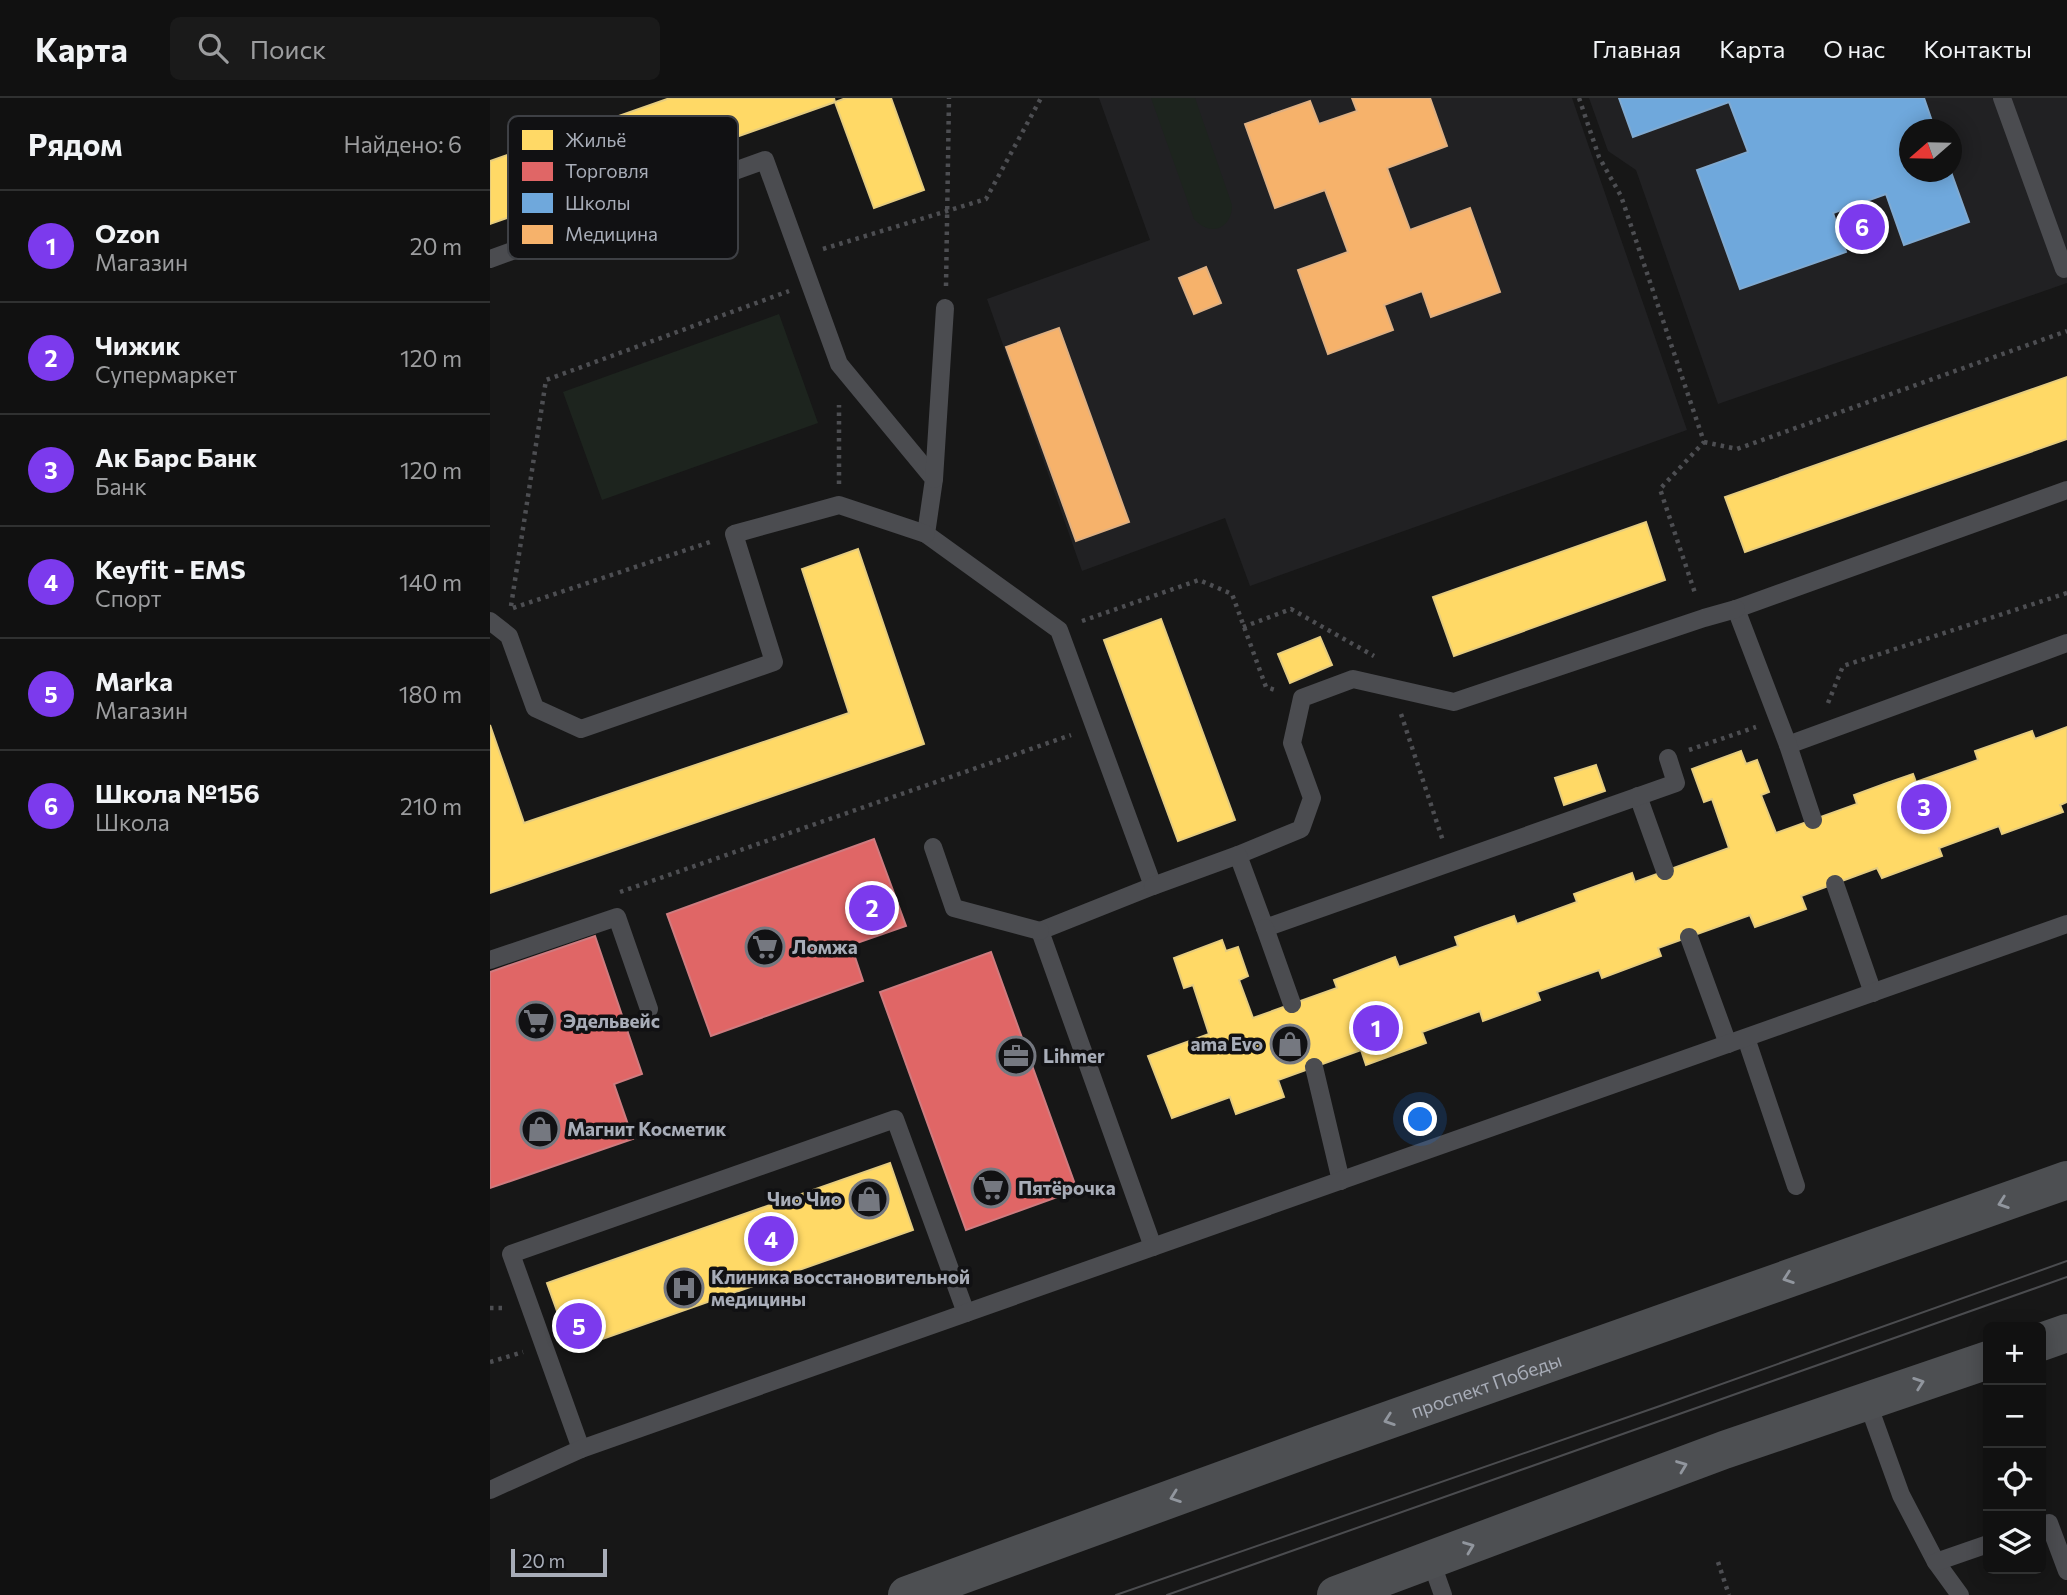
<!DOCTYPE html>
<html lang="ru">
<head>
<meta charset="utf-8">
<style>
  :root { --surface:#111; --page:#1a1a1a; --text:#f1f3f6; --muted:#9c9d9f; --line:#303131; --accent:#7c3aed }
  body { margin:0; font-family:Commissioner,sans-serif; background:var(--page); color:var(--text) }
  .controls { position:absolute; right:21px; bottom:21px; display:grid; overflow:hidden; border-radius:10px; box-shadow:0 4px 18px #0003 }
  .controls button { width:63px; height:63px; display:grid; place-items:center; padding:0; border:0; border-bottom:2px solid var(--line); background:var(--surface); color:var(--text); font:35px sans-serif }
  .compass { position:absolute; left:1409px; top:21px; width:63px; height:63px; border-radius:50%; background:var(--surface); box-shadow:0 4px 18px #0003; rotate:250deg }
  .scale { position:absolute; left:21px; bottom:18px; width:96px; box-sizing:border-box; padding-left:7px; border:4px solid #a8adb8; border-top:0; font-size:19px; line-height:24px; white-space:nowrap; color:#a8adb8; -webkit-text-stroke:5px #111113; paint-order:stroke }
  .you { position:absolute; left:931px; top:1022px; width:24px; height:24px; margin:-18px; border:5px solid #fff; border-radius:50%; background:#1a73e8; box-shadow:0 0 0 10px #1a73e833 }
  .badge { display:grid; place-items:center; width:46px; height:46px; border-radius:50%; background:var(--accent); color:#fff; font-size:23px; font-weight:700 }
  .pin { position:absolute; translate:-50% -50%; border:4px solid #fff; box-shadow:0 2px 7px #0006 }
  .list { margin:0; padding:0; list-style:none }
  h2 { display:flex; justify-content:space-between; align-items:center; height:91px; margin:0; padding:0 28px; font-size:30px }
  h2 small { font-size:23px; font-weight:400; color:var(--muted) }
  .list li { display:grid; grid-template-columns:46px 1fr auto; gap:21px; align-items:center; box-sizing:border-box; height:112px; padding:0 28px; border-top:2px solid var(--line) }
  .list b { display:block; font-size:26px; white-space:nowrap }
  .list p { margin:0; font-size:23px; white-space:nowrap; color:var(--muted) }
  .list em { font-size:23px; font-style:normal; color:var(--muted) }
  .icon { flex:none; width:38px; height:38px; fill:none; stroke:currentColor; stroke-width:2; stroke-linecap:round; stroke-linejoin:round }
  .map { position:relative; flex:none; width:1577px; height:1497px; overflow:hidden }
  header { display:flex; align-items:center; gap:42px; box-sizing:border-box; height:98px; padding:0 35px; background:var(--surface); border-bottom:2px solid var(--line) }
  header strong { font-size:33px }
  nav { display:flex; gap:38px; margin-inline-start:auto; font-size:24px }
  .search { width:490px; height:63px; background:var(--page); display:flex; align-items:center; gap:18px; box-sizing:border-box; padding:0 24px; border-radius:10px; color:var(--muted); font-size:26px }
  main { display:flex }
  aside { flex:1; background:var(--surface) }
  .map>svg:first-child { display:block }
</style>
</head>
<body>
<header>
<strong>Карта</strong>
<div class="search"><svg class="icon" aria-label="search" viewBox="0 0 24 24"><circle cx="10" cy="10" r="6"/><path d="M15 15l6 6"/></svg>Поиск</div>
<nav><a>Главная</a><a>Карта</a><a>О нас</a><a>Контакты</a></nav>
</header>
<main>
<aside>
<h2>Рядом<small>Найдено: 6</small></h2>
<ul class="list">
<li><span class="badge">1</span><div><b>Ozon</b><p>Магазин</p></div><em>20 m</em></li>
<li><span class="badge">2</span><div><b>Чижик</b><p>Супермаркет</p></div><em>120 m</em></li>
<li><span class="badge">3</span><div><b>Ак Барс Банк</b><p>Банк</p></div><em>120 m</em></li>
<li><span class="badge">4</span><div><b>Keyfit - EMS</b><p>Спорт</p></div><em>140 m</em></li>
<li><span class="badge">5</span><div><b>Marka</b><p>Магазин</p></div><em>180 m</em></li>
<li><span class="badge">6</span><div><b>Школа №156</b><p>Школа</p></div><em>210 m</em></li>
</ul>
</aside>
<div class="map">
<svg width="1577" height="1497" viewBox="0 0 1577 1497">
  <rect width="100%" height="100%" fill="#171717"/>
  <g fill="#212123" fill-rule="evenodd">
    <polygon points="609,0 1082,0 1197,332 760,488 735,420 592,473 497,201 660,142"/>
    <path d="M1099 0H1577V185L1228 306 1146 72 1118 53ZM1420 32H1462V74H1420Z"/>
  </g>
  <g fill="#1d241e">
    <path d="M661 0H705L742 107C742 131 720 139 704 121Z"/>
    <polygon points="289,216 328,325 112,402 73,294"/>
  </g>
  <g fill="#ffd966" stroke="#e5cc7f" stroke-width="2">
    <polygon points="180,0 344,0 345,4 0,126 0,63"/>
    <polygon points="356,0 401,0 434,92 384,110 345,4"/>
    <polygon points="1577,279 1577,341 1255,454 1235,399"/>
    <polygon points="1156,424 1175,482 964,558 943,499"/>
    <polygon points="368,451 434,646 0,795 0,627 34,725 359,615 312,471"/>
    <polygon points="671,521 745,722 688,743 614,542"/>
    <polygon points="830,539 842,567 800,585 788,556"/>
    <polygon points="1577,629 1577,704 1570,707 1573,714 1512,736 1509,728 1449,750 1452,758 1392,780 1387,770 1311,798 1316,811 1265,829 1260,817 1168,850 1171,858 1112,880 1109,872 1047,894 1050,902 993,923 990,913 932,934 936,945 876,967 871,952 788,982 794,999 746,1016 740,999 682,1020 658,958 719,936 703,887 694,890 684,860 732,842 736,853 748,849 758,878 749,882 763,920 847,890 844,882 905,859 909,869 968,848 965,839 993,829 1024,818 1027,826 1087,804 1084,796 1142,775 1145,784 1239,750 1222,701 1214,704 1202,671 1251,653 1256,666 1267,662 1279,694 1271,697 1286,735 1367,706 1364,697 1397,685 1423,676 1426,684 1488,662 1485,653 1542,633 1545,641"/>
    <polygon points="1106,667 1115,693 1074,707 1065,680"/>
    <polygon points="400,1065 423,1132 81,1252 57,1185"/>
  </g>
  <g fill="#e06666" stroke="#cf7b7f" stroke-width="2">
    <polygon points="384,741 416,828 361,847 373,883 221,938 177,816"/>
    <polygon points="105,838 152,976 124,986 143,1041 0,1090 0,874"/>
    <polygon points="501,854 587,1092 476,1132 390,894"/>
  </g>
  <polygon fill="#6fa8dc" stroke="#80aad1" stroke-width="2" points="1129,0 1434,0 1445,32 1420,32 1420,74 1461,74 1479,124 1414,147 1396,96 1343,115 1356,154 1250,191 1207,72 1258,54 1239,4 1143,39"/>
  <g fill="#f6b26b" stroke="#dfb082" stroke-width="2">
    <polygon points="862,0 940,0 957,48 897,70 920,132 980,110 1010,194 941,219 932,193 894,207 903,232 838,256 808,172 858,154 835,92 785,110 755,26 820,3 829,26 867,13"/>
    <polygon points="716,169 731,205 704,216 689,180"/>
    <polygon points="569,230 639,424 586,443 516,249"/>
  </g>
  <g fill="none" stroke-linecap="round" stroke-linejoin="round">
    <g stroke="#4d4e52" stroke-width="4.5" stroke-dasharray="3.5 5" stroke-linecap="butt">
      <polyline points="1089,0 1109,59 1131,98 1214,344 1170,391 1206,498"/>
      <polyline points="333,151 496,101 551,0"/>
      <polyline points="456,188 459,0"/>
      <polyline points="1214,344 1247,351 1577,233"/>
      <polyline points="349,386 349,307"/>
      <polyline points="21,508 56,282 299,193"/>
      <polyline points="23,510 220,444"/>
      <polyline points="592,523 709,482 742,496 776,589 788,593"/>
      <polyline points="753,529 801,511 884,558"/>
      <polyline points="1338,605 1353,568 1577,495"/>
      <polyline points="911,616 953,743"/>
      <polyline points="1199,652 1266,629"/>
      <polyline points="130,794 581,637"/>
      <polyline points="0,1210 17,1210"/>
      <polyline points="0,1264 33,1254"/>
      <polyline points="1228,1464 1239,1497"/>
    </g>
    <g stroke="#4b4c50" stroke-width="18">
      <polyline points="1512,0 1574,171 1577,170"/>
      <polyline points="0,161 275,62 349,266 444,381 436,436 569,532 663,788 550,833 663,1149"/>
      <polyline points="444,381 455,210"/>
      <polyline points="0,523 19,538 45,610 91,631 284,564 244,436 349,407 436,436"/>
      <polyline points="1298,647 1577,545"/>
      <polyline points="1148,698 1175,773"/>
      <polyline points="1323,722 1298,647 1246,511 1577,392"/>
      <polyline points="443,749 464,810 550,833"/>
      <polyline points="748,757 811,731 822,700 802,645 812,600 863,581 964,604 1214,520 1246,511"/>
      <polyline points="1345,786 1383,895"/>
      <polyline points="663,788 748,757 775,830 1186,685 1178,660"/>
      <polyline points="775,830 802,906"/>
      <polyline points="1199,839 1238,946"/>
      <polyline points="0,862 127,819 159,911"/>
      <polyline points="1256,940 1306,1088"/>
      <polyline points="824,969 851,1083"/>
      <polyline points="1377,1303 1411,1397 1446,1464 1470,1497"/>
      <polyline points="91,1351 21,1156 405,1021 476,1215"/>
      <polyline points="0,1392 91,1351 1577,826"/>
      <polyline points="1551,1428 1559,1425 1577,1473"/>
      <polyline points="941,1463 953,1497"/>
      <polyline points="1446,1464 1498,1446"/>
    </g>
    <g stroke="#4d4f52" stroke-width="38">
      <polyline points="1551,1244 1577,1235"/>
      <path id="s1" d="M417 1497 831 1346 1577 1082"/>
      <polyline points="846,1497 1234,1352 1498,1262"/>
    </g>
    <g stroke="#4b4c4f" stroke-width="2">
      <polyline points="626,1497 1167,1309 1577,1163"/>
      <polyline points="677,1497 1577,1179"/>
    </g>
  </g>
  <defs><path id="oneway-chevron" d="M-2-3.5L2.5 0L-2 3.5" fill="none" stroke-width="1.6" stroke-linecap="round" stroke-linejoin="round" transform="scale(1.75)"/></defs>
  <g stroke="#91969e">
    <use href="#oneway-chevron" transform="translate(1513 1105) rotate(161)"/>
    <use href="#oneway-chevron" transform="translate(1298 1180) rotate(161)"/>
    <use href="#oneway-chevron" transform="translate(1429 1285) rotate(-19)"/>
    <use href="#oneway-chevron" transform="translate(899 1322) rotate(161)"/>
    <use href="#oneway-chevron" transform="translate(1192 1368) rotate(-21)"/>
    <use href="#oneway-chevron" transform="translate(685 1399) rotate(160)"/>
    <use href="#oneway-chevron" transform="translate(979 1449) rotate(-21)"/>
  </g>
  <defs>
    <symbol id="supermarket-ring" viewBox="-11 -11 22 22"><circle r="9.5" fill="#111113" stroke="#757880" stroke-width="1.5"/><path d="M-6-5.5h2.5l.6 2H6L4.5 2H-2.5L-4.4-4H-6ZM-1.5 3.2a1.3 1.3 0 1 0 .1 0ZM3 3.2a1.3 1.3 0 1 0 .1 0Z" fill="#757880"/></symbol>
    <symbol id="shop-ring" viewBox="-11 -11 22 22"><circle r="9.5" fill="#111113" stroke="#757880" stroke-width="1.5"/><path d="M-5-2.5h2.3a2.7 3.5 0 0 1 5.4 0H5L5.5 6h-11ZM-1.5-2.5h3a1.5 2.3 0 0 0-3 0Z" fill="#757880"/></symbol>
    <symbol id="office-ring" viewBox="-11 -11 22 22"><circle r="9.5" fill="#111113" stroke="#757880" stroke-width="1.5"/><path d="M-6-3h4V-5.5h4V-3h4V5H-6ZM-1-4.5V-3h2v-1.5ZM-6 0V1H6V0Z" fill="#757880"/></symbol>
    <symbol id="hospital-ring" viewBox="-11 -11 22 22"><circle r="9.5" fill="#111113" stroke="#757880" stroke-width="1.5"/><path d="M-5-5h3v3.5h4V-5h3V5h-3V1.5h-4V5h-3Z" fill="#757880"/></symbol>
  </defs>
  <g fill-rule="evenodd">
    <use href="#supermarket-ring" x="253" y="827" width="44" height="44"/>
    <use href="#supermarket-ring" x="24" y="901" width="44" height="44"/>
    <use href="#shop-ring" x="778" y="924" width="44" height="44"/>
    <use href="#office-ring" x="504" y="936" width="44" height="44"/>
    <use href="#shop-ring" x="28" y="1009" width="44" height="44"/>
    <use href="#supermarket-ring" x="479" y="1068" width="44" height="44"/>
    <use href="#shop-ring" x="357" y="1079" width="44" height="44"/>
    <use href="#hospital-ring" x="172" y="1168" width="44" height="44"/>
  </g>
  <g text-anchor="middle" stroke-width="7" stroke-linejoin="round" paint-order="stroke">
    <g font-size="19" font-weight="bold" fill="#a8adb8" stroke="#111113" text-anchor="start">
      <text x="302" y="856">Ломжа</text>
      <text x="73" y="930">Эдельвейс</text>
      <text x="773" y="953" text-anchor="end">ama Evo</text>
      <text x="553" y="965">Lihmer</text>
      <text x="77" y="1038">Магнит Косметик</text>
      <text x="528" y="1097">Пятёрочка</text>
      <text x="352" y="1108" text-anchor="end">Чио Чио</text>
      <text x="221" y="1186">Клиника восстановительной<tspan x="221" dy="22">медицины</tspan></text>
    </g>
    <g font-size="19" fill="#a8adb8" stroke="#111113">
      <text dy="7" stroke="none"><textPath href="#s1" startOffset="616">проспект Победы</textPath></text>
    </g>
  </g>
  <rect x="18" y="18" width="230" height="143" rx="10" fill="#111113" stroke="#3e4045" stroke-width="2"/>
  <rect x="32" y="32" width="31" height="20" fill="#ffd966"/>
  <rect x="32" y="64" width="31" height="19" fill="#e06666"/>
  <rect x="32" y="95" width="31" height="20" fill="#6fa8dc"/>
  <rect x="32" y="127" width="31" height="19" fill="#f6b26b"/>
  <g font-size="19" fill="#a8adb8">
    <text x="75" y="49">Жильё</text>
    <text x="75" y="80">Торговля</text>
    <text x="75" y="112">Школы</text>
    <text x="75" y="143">Медицина</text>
  </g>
</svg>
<div class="controls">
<button>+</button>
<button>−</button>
<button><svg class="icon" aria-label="locate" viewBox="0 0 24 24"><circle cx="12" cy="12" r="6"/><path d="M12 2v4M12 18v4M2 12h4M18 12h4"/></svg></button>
<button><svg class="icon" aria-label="layers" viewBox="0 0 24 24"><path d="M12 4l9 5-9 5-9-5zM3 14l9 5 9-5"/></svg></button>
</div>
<svg class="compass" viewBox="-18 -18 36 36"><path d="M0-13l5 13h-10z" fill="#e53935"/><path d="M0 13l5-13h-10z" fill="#9c9d9f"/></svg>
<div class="scale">20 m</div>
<div class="you"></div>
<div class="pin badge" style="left:886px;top:930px">1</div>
<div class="pin badge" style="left:382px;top:810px">2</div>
<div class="pin badge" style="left:1434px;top:709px">3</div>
<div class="pin badge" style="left:281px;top:1141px">4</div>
<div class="pin badge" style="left:89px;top:1228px">5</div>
<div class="pin badge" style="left:1372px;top:129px">6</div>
</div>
</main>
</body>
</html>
